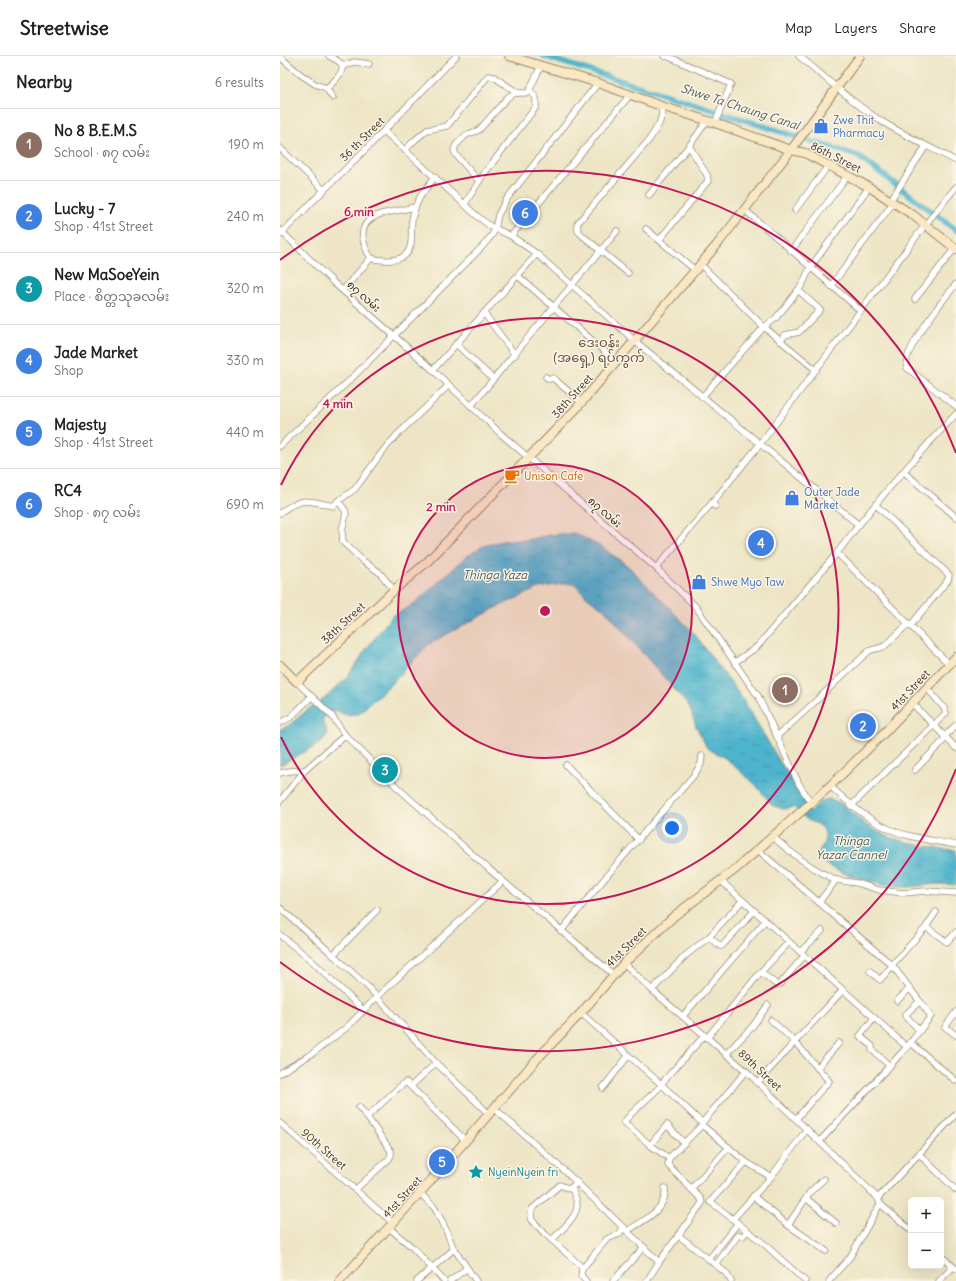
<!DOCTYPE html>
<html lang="en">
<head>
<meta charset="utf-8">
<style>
  :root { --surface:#fff; --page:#f2f2f2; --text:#202124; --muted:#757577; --line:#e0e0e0; --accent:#2563eb }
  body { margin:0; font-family:Delius,"Noto Sans Myanmar",sans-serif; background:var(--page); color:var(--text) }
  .controls { position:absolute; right:12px; bottom:12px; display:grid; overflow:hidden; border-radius:6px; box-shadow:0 4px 16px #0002 }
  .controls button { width:36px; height:36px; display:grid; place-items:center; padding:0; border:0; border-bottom:1px solid var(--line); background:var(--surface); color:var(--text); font:20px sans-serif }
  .you { position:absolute; left:392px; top:772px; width:14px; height:14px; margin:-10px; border:3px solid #fff; border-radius:50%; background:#1a73e8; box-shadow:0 0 0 6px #1a73e833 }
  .badge { display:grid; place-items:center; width:26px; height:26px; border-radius:50%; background:var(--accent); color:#fff; font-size:13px; font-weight:700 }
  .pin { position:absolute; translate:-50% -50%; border:2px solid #fff; box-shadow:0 1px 4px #0006 }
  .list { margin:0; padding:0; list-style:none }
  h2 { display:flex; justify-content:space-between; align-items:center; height:52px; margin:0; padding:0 16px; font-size:17px }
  h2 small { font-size:13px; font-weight:400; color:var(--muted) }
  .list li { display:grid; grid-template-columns:26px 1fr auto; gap:12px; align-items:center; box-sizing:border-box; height:72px; padding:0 16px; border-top:1px solid var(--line) }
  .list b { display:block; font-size:15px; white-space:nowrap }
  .list p { margin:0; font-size:13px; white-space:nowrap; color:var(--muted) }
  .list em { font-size:13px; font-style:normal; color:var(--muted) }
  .map { position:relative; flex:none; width:676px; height:1225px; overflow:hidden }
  header { display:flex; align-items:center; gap:24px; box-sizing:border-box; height:56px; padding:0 20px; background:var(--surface); border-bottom:1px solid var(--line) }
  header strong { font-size:19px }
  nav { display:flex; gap:22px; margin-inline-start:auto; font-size:14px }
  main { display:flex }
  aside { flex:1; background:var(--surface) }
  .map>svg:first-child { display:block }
</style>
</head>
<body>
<header>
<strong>Streetwise</strong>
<nav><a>Map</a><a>Layers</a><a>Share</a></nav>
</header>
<main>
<aside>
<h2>Nearby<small>6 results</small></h2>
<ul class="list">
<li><span class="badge" style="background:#8d6e63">1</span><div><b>No 8 B.E.M.S</b><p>School · ၈၇ လမ်း</p></div><em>190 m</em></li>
<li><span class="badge" style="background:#3f7fe0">2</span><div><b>Lucky - 7</b><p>Shop · 41st Street</p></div><em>240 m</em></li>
<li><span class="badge" style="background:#0f9aa8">3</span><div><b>New MaSoeYein</b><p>Place · စိတ္တသုခလမ်း</p></div><em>320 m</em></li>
<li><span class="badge" style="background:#3f7fe0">4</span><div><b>Jade Market</b><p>Shop</p></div><em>330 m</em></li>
<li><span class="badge" style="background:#3f7fe0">5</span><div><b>Majesty</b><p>Shop · 41st Street</p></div><em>440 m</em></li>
<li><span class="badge" style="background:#3f7fe0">6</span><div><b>RC4</b><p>Shop · ၈၇ လမ်း</p></div><em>690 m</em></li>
</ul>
</aside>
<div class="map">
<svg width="676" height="1225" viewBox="0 0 676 1225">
  <defs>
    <pattern id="water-ripples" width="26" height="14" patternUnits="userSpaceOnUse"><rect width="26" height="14" fill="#4eb4cd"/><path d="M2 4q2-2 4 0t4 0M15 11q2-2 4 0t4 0" fill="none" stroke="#4293a6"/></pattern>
  </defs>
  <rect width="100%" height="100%" fill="#fcf5e5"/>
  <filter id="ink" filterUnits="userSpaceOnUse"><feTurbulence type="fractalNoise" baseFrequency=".025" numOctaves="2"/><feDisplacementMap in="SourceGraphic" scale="8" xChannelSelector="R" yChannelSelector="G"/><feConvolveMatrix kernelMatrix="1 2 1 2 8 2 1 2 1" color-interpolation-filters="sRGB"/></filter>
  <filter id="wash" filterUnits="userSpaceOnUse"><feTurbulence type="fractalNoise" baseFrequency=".012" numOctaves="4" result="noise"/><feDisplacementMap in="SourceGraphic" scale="16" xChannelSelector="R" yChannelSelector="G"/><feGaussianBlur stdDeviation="0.9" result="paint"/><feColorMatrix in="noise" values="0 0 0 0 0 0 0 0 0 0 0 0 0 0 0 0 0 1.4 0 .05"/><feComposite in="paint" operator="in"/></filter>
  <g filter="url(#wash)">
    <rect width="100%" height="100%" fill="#ede5c5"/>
    <path fill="url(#water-ripples)" stroke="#446f76" d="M294 477 322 491 349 511 413 576 464 645 500 706 525 743 529 757C534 752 541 743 549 743 562 744 578 764 589 771 612 786 650 792 676 794V829C671 829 666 828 661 828 646 828 633 832 618 831 601 830 545 815 537 800 539 793 544 789 545 783 547 767 532 768 525 762 521 759 517 755 514 751L504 753 493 750 475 728 445 702 427 692 416 670 409 650 325 554 306 540 296 529 288 527 259 532 216 552 149 588 111 628 78 658 66 659 55 654 44 661 42 666 46 672 47 679 41 687 0 709V673L8 670 31 651H35L66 623 87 592 111 561 134 548 186 501 203 490 226 484H245L269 479Z"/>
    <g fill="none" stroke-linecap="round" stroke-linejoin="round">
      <polyline stroke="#4eb4cd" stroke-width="6" points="263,0 578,100 676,174"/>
    </g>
  </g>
  <g filter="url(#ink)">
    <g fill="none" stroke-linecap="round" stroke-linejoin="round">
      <defs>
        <g id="street">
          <polyline points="384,0 389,1 451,28 435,67"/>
          <path d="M519 0C545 21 570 45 598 63 623 79 650 91 676 105"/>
          <polyline points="0,1 20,18 35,28 46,32 53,42"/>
          <polyline points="63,10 74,6 89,8"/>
          <path d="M46 32C51 29 65 16 62 9 60 5 52 2 49 0"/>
          <polyline points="104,75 197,160 210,170 231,180 257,198 355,285 579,469"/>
          <polyline points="0,92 44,134"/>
          <polyline points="125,94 135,84 147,74 167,70 208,20 214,21 238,37"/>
          <polyline points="199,125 176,99 174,94 176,89 186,79 199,74 228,41 235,37 248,37 261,10"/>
          <polyline points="369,139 409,90 427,65"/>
          <polyline points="610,145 646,90"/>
          <polyline points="185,148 203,119 256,51 256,42 250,34"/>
          <polyline points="465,154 581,255"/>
          <polyline points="515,154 548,110"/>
          <polyline points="366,173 415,214"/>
          <polyline points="0,174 54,227 153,314 221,378 376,512 416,551 478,640 519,728 531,747"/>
          <polyline points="1,178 44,134 89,90 176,0"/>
          <polyline points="231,180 350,39"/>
          <polyline points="379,184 428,125 427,119 409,90"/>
          <polyline points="511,195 568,119"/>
          <path d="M91 202C80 184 77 166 101 158L135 151"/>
          <polyline points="420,208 484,271 422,341"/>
          <polyline points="348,217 303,180 298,175 297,168 369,84 379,68 382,59 381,50"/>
          <polyline points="238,220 337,306"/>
          <path d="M676 228C666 240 619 299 627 312L676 350"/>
          <polyline points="551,230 613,147"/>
          <path d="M63 234 91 202 94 203C103 204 116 206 124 200 135 192 130 175 132 164 135 145 143 136 155 121"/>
          <polyline points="635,243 675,192"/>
          <polyline points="204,257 235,299"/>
          <polyline points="500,285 505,279 519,276 540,254 518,234"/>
          <polyline points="176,288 213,323"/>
          <polyline points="153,314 257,198"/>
          <polyline points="536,314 484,271 495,263 509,246 522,229 530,212 589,131"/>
          <polyline points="266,321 269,323 273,322 302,347"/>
          <polyline points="191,350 337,175"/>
          <polyline points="0,390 72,322 202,191 212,179 215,173 218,159 226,144 318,27"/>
          <polyline points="624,416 676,461"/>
          <polyline points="58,445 75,433 102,396 117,379 169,329"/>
          <polyline points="432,447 480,388 645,169 676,131"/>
          <polyline points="596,449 669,519 668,524 630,570"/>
          <path d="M0 457C20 441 29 444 53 450L58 445 65 454 66 458 62 474 63 486 83 505 99 516 114 534"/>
          <polyline points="376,512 432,447 435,450"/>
          <polyline points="455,606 477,591 557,497"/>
          <path d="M669 608 557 497C594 448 634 402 676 358"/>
          <polyline points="17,626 52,660 65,679 119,733 210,814 334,919"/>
          <polyline points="632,647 676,692"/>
          <polyline points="0,667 11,661 31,641"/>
          <path d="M497 680C529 653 558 623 589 595 595 592 601 593 606 589L628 568"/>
          <polyline points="664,681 676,669"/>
          <polyline points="286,709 359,784"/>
          <polyline points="635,714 666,682"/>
          <polyline points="0,717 10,715 25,714"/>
          <path d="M550 730C574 752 598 773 630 780 645 784 661 786 676 789"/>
          <polyline points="0,745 25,714 65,679"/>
          <polyline points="571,750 664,659 666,657 664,652 647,632"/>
          <path d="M493 781C512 798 532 813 556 824L539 846"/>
          <polyline points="478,794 612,909 651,960 627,991 540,1085"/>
          <polyline points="556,824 577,827 599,834 624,837 645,835 676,837"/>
          <polyline points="441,825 627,991"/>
          <polyline points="0,852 50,896 88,931 156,1007 209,1058"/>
          <polyline points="646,871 656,856"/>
          <polyline points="281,875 330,816 414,719 421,708 422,700"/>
          <polyline points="0,879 32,905 84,955"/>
          <polyline points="429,881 440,890 442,890 474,855"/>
          <polyline points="520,896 542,875"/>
          <polyline points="53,899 97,854"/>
          <polyline points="344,907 372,934 466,1015 598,1142 600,1148 631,1174"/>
          <polyline points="612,909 646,871 667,886 676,876"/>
          <polyline points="590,915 600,924 612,910"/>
          <polyline points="481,916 497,929 500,928 524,900"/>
          <polyline points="372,934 406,899 429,881 462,845"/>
          <polyline points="617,945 630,932"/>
          <polyline points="640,945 625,959 640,975"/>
          <polyline points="676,956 665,971 676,979"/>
          <polyline points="301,957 382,1029 422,1067 422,1069 466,1106 491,1121"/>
          <polyline points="403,960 485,865"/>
          <polyline points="594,962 580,980 592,990 592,994 610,1010"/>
          <polyline points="491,964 515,986 549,1025 516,1063"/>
          <polyline points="427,982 479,918 509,886"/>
          <polyline points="631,987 676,1025"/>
          <polyline points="446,998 472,971 488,949"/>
          <polyline points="537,1012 559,987"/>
          <polyline points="0,1017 33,997 66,972 97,941 223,825"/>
          <polyline points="477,1027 562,935"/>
          <polyline points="381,1028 424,980"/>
          <polyline points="382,1029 352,1057 344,1066 370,1089 389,1102"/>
          <polyline points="131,1030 156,1007"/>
          <polyline points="323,1032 348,1000"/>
          <polyline points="214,1052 288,1118 379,1206"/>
          <polyline points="87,1061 118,1032 126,1026 185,1084"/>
          <polyline points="0,1067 113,1167"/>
          <polyline points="422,1067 466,1015"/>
          <polyline points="370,1089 387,1069 404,1087"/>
          <polyline points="639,1098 676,1134"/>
          <polyline points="466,1106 430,1146 431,1146 483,1187 525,1225"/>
          <polyline points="297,1126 290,1133 280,1129 252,1153 251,1160 252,1164 265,1178 303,1212"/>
          <polyline points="76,1133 109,1103 111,1099 111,1095 87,1061 79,1051"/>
          <polyline points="411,1133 449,1091"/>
          <polyline points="140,1137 154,1151 163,1167 173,1191 196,1225"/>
          <polyline points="473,1140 508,1169 546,1195"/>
          <polyline points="598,1142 676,1058"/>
          <polyline points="527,1143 556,1167"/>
          <polyline points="453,1163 491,1121 527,1073"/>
          <polyline points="508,1169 530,1136 544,1123"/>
          <polyline points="109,1172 132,1191 164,1225"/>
          <path d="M347 1175C363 1165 388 1153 385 1132"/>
          <polyline points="398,1179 446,1217 451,1225"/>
          <path d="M272 1184C280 1175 299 1160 297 1147 296 1142 293 1137 292 1131"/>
          <polyline points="661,1200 676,1213"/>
          <polyline points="429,1203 458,1167"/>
          <polyline points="436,1209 458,1179 463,1180 467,1175"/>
          <polyline points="137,1225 174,1193"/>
          <polyline points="170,1225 187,1212"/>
          <polyline points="306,1225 301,1220 302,1213 327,1183 339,1178 344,1171"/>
          <polyline points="333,1225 364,1191"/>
          <polyline points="367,1225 379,1206 422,1147 421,1143 388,1109 389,1102 422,1069"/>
          <polyline points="549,1225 570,1201 600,1148"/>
          <polyline points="659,1225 673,1211"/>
        </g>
        <g id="secondary">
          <polyline points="229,0 318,27 381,50 435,67 511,94 525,97 589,131 633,159 676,193"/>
          <polyline points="0,609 17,626 114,534 147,506 295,354 436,190 511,94 580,0"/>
          <polyline points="60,1225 140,1137 256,1004 301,957 344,907 394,860 457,812 550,730 602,679 676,601"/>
        </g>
      </defs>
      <use href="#street" stroke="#948872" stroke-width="7"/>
      <use href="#secondary" stroke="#948872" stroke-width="10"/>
      <use href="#street" stroke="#fff" stroke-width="5.5"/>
      <use href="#secondary" stroke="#fae7c3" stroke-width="8"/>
    </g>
  </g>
  <circle cx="265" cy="555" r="147" fill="#c2185b" fill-opacity=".12"/>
  <g fill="none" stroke="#c2185b" stroke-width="2">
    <circle cx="265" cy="555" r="147"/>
    <path d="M1 429A293 293 0 1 1 1 681"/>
    <path d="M676 713A440 440 0 0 1 0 906M0 204A440 440 0 0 1 676 397"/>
  </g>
  <defs>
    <symbol id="shop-bare" viewBox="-9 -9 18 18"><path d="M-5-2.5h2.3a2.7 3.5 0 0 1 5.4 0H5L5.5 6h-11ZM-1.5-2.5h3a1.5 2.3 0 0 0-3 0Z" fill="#3f7fe0" stroke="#fcf5e5" stroke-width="2.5" paint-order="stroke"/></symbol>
    <symbol id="cafe-bare" viewBox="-9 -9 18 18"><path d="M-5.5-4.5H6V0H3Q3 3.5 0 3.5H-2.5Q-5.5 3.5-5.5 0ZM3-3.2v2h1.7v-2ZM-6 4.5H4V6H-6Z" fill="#e8710a" stroke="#fcf5e5" stroke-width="2.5" paint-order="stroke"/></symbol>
    <symbol id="sight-bare" viewBox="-9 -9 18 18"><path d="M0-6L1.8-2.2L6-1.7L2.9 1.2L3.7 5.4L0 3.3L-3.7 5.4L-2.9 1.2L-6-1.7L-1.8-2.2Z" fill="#0f9aa8" stroke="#fcf5e5" stroke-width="2.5" paint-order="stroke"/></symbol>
  </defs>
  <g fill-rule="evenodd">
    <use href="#shop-bare" x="530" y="59" width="22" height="22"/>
    <use href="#cafe-bare" x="221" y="409" width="22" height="22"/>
    <use href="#shop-bare" x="501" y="431" width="22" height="22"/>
    <use href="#shop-bare" x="408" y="515" width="22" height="22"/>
    <use href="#sight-bare" x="185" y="1105" width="22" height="22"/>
  </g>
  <g text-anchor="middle" stroke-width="3" stroke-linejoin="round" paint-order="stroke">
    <g font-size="11" fill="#366cbe" stroke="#fcf5e5" text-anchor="start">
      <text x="553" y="68">Zwe Thit<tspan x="553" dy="13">Pharmacy</tspan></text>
      <text x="524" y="440">Outer Jade<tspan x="524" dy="13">Market</tspan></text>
      <text x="431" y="530">Shwe Myo Taw</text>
    </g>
    <g font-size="11" fill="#3b2a1e" stroke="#fcf5e5">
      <text transform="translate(82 83) rotate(-45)" y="4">36 th Street</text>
      <text transform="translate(556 101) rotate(27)" y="4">86th Street</text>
      <text transform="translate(84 240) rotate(42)" y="4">၈၇ လမ်း</text>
      <text transform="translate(292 340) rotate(-48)" y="4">38th Street</text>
      <text transform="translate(325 456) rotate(41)" y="4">၈၇ လမ်း</text>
      <text transform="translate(63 567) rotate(-43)" y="4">38th Street</text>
      <text transform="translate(630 634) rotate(-47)" y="4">41st Street</text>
      <text transform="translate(346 891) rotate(-45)" y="4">41st Street</text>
      <text transform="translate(480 1014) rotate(43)" y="4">89th Street</text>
      <text transform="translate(44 1093) rotate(41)" y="4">90th Street</text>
      <text transform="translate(122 1141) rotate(-48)" y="4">41st Street</text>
    </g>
    <g font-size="11" fill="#c56008" stroke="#fcf5e5" text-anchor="start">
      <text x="244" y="424">Unison Cafe</text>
    </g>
    <g font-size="11" fill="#0d838f" stroke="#fcf5e5" text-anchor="start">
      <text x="208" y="1120">NyeinNyein fri</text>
    </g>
    <g font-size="12" font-style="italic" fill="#425a5b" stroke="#fcf5e5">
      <text transform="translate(460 51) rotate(18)" y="4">Shwe Ta Chaung Canal</text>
      <text x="215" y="523">Thinga Yaza</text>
      <text x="571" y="789">Thinga<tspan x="571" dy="14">Yazar Cannel</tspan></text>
    </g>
    <g font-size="13" fill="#6b5241" stroke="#fcf5e5">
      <text x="319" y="291">ဒေးဝန်း<tspan x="319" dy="15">(အရှေ့) ရပ်ကွက်</tspan></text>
    </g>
  </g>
  <circle cx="265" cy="555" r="6" fill="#c2185b" stroke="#fcf5e5" stroke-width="2"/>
  <g font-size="12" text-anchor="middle" font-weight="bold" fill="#c2185b" stroke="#fcf5e5" stroke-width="3" stroke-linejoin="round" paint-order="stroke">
    <text x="79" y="160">6 min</text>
    <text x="58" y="352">4 min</text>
    <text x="161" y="455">2 min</text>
  </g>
</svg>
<div class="controls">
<button>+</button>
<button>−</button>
</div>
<div class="you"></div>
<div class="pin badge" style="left:505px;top:634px;background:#8d6e63">1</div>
<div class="pin badge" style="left:583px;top:670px;background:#3f7fe0">2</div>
<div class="pin badge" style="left:105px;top:714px;background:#0f9aa8">3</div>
<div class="pin badge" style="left:481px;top:487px;background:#3f7fe0">4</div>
<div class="pin badge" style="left:162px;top:1106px;background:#3f7fe0">5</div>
<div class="pin badge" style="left:245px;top:157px;background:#3f7fe0">6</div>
</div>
</main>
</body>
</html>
